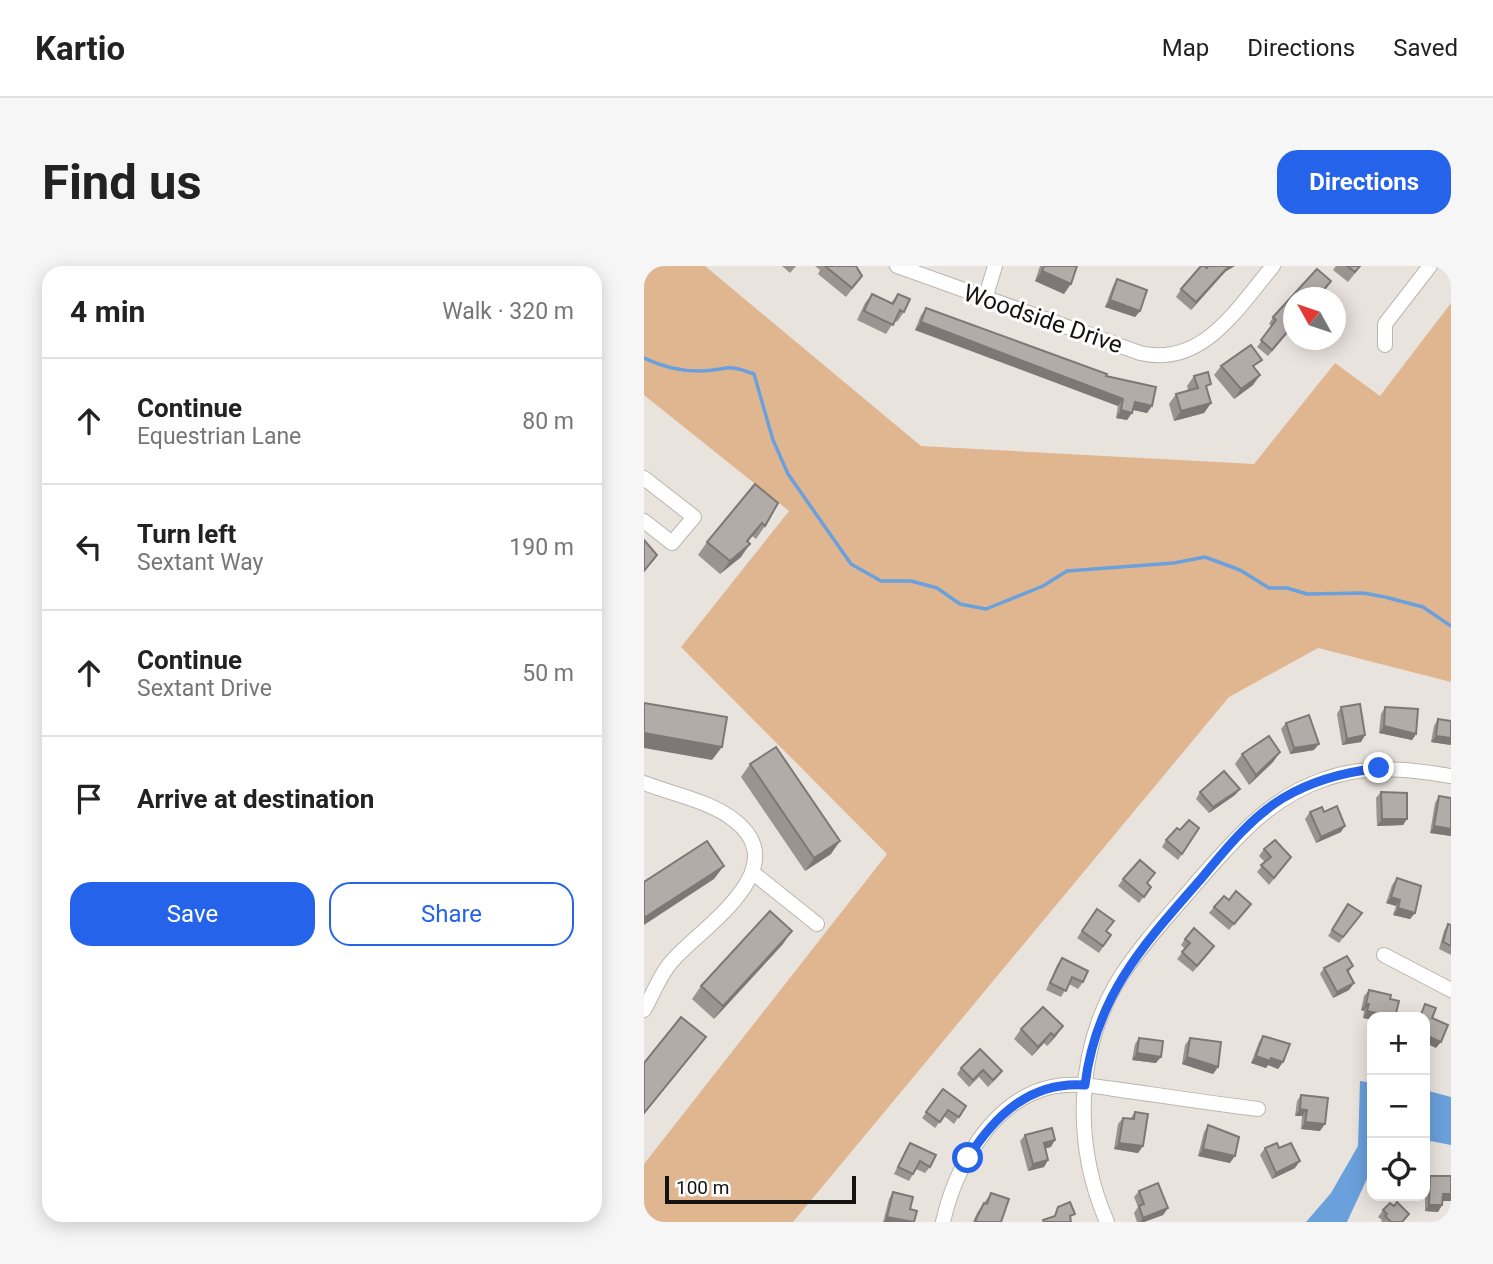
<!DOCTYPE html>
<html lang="en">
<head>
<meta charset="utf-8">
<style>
  :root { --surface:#fff; --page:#f6f6f6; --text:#222; --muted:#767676; --line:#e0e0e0; --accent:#2563eb }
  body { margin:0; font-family:Roboto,sans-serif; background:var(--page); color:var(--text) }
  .controls { position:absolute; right:21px; bottom:21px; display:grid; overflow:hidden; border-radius:14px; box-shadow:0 4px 18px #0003 }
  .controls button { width:63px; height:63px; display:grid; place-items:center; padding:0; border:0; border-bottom:2px solid var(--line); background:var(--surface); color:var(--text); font:35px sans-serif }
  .compass { position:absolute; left:639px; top:21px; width:63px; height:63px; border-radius:50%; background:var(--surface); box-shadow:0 4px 18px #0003; rotate:310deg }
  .scale { position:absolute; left:21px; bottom:18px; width:191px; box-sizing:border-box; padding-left:7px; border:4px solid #151311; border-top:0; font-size:19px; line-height:24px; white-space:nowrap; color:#151311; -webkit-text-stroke:5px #fff; paint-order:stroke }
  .stop { position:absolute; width:21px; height:21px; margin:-16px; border:5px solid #2563eb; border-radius:50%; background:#fff }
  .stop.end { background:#2563eb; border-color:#fff; box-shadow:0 2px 7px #0008 }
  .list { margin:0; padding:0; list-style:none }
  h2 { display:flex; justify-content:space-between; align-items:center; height:91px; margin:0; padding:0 28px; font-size:30px }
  h2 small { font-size:23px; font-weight:400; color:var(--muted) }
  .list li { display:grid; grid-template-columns:46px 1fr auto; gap:21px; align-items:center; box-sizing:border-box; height:126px; padding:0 28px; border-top:2px solid var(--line) }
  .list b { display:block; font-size:26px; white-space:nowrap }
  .list p { margin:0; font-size:23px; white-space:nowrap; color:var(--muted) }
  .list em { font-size:23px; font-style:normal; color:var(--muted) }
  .actions { display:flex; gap:14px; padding:21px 28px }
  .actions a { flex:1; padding:16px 0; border:2px solid var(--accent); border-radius:21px; text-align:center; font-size:24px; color:var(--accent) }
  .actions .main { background:var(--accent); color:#fff }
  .icon { flex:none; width:38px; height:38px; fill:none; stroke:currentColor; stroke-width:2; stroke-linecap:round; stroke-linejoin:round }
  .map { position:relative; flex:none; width:807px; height:956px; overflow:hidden; border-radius:21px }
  header { display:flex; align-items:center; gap:42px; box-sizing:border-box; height:98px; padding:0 35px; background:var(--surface); border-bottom:2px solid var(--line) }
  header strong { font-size:33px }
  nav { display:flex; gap:38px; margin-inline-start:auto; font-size:24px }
  .intro { display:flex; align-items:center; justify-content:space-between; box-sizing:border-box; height:168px; padding:0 42px }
  h1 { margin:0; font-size:49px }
  .button { padding:18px 32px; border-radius:21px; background:var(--accent); color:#fff; font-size:24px; font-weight:700 }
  main { display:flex; gap:42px; padding:0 42px }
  aside { flex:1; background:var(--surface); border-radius:21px; box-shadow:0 4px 18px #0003 }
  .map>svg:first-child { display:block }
</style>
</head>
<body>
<header>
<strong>Kartio</strong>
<nav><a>Map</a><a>Directions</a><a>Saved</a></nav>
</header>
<div class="intro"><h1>Find us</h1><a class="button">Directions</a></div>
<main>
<aside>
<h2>4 min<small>Walk · 320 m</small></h2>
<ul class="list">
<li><svg class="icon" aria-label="ahead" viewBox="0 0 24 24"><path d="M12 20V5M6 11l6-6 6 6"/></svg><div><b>Continue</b><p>Equestrian Lane</p></div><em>80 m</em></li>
<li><svg class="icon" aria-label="left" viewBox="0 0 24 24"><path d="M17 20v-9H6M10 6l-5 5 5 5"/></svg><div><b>Turn left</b><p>Sextant Way</p></div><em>190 m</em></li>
<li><svg class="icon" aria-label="ahead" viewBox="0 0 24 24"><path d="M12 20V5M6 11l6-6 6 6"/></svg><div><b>Continue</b><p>Sextant Drive</p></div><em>50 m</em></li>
<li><svg class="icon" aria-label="arrive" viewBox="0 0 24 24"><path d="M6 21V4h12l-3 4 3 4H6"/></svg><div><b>Arrive at destination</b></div></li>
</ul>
<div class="actions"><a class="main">Save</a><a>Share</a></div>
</aside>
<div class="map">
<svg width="807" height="956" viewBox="0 0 807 956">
  <rect width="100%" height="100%" fill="#e9e3de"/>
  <polygon fill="#e0b691" points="0,0 61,0 277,180 610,198 691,97 736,130 807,37 807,416 674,382 585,431 149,956 0,956 0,898 243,588 37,381 145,245 0,129"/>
  <g fill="#6aa0dc">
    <polygon points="716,815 728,817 728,902 703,956 662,956 687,927 714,880"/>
    <polygon points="781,824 807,831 807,879 781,874"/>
  </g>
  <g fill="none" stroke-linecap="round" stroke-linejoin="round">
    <path stroke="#6aa0dc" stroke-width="3.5" d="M0 92C17 100 36 105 55 105 84 105 79 96 110 108L129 174 144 208 207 298 237 315H267L293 322 316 338 342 343 399 320 423 305 530 297 561 291 596 304 625 322H643L663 328 719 327 741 331 779 341 807 360"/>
    <defs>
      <g id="street">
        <path d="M253 0 496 87C559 102 594 41 629 0"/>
        <polyline points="341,33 351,0"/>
        <polyline points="741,79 741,58 786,0"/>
        <polyline points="0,212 50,251 28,277 0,255"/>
        <path d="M0 517C28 528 66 535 90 554 152 602 60 660 30 693 17 706 9 728 0 744"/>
        <polyline points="108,606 173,658"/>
        <polyline points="740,689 807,724"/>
        <path d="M299 956C311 902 348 834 407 821 435 815 464 823 492 826 533 832 573 838 614 843"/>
        <path d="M463 956C429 878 431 783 477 710 499 676 528 646 554 615 591 573 626 531 681 513 723 498 764 503 807 510"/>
      </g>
    </defs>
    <use href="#street" stroke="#bbb5b0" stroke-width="16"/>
    <use href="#street" stroke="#fff" stroke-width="14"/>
  </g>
  <g fill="#999490">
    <polygon points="138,0 152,0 146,7"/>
    <polygon points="171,0 212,0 212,18 202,31 174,8 176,4"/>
    <polygon points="396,0 433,0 420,28 391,15"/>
    <polygon points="692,0 717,0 704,16 689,4"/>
    <polygon points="563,2 581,6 547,44 532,31 537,23"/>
    <polygon points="473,13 496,45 491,51 461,41 469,20"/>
    <polygon points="683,21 624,90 613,81 628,60 625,58 629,51"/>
    <polygon points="228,28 247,37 254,28 260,46 253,56 251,54 242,68 213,54 221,37"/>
    <polygon points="282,42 462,110 508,140 503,147 489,144 483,154 472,152 474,140 271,64 277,49"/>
    <polygon points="577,100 611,103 616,109 609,119 590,133 570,109"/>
    <polygon points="550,110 563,124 567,137 560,147 530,155 525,138 532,128 544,124 543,120"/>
    <polygon points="111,218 121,260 112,273 108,270 104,276 97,291 76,308 54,289 63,276"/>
    <polygon points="697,441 721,469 717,476 698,479 693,448"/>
    <polygon points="741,441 772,468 768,474 735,467 737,448"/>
    <polygon points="794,453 807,455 807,479 787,476 790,460"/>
    <polygon points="642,457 670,484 646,488 637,463"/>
    <polygon points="636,486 629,496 605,519 591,498 598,488"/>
    <polygon points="106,498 187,588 161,605 97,511"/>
    <polygon points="596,523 591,529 565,547 552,533 556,526"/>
    <polygon points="737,526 763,553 759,559 733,560 732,532"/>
    <polygon points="795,530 807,543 807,570 786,567 791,537"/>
    <polygon points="666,546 680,546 697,566 672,577 661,553"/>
    <polygon points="555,562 534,594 518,581 522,574 536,564"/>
    <polygon points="620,583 642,598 625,619 613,606 621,596 615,590"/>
    <polygon points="753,612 771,647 766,653 749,649 752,640 742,637 748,619"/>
    <polygon points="479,613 503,618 507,621 495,637 474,620"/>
    <polygon points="585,634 607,638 585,664 565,647 570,641"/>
    <polygon points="453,643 462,665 467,669 455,687 433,672"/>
    <polygon points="700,644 713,654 695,677 684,670"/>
    <polygon points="804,658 807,659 807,689 795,683 800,665"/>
    <polygon points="541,673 570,680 549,706 533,693 541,683 537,679"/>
    <polygon points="139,678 70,753 48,733 57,720"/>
    <polygon points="418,692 439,716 434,723 425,718 417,731 402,724 413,699"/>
    <polygon points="709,700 704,707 710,717 705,724 689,732 676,708 680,702"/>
    <polygon points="725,724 747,729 719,752 720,745 717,744 720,730"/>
    <polygon points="419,760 412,770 403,780 400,777 388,790 370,773 377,763"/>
    <polygon points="619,770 639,796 634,803 624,799 622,802 607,797 615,776"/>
    <polygon points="495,772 512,797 488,794 491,778"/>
    <polygon points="546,772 574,801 569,808 538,798 541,779"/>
    <polygon points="317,802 358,805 353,812 344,821 335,811 325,821 313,808"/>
    <polygon points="299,823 322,840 310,858 300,850 291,862 278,852"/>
    <polygon points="657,829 676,865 657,863 658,850 651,850 653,835"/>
    <polygon points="491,846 499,880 494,887 470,883 474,858 479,852 486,853"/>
    <polygon points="564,859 586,897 554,890 560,866"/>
    <polygon points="381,869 407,881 401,882 404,894 400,901 384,905 376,875"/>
    <polygon points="266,877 286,901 281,907 272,903 265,915 250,908 262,883"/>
    <polygon points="621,882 635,882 651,902 628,913 616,889"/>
    <polygon points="786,910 807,910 807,935 799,935 798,939 794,946 781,945 781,917"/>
    <polygon points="495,925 524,942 519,949 500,956 493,956 490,947 494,941 490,931"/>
    <polygon points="249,926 266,943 270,956 239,956 245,933"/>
    <polygon points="347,927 357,956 329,956 333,947"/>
    <polygon points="739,944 759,956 737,956 738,954 734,951"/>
  </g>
  <g fill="#7d7876">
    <polygon points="585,0 591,0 581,6 547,44 552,36"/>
    <polygon points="398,5 427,18 420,28 391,15"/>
    <polygon points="466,34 496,45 491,51 461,41"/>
    <polygon points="277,56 479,133 474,140 271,64"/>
    <polygon points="616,109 609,119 590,133 597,123"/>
    <polygon points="491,136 508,140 503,147 486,143"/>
    <polygon points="567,137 560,147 530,155 537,145"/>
    <polygon points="477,144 488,147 483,154 472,152"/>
    <polygon points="106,278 97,291 76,308 86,295"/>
    <polygon points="740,460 772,468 768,474 735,467"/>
    <polygon points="0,467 78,481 68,494 0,482"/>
    <polygon points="721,469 717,476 698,479 703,473"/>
    <polygon points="792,470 807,472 807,479 787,476"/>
    <polygon points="675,478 670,484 646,488 650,482"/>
    <polygon points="636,486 629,496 605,519 612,509"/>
    <polygon points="596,523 591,529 565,547 569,541"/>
    <polygon points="738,553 763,553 759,559 733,560"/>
    <polygon points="701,560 697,566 672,577 677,571"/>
    <polygon points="790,560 807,563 807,570 786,567"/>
    <polygon points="196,575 187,588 161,605 170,592"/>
    <polygon points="80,600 70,613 0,659 0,652"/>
    <polygon points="747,631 756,634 752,640 742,637"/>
    <polygon points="754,642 771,647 766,653 749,649"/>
    <polygon points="148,665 139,678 70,753 79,740"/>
    <polygon points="710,717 705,724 689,732 693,726"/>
    <polygon points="722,738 725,738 720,745 717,744"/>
    <polygon points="723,745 751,751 728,751 728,754 719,752"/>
    <polygon points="419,760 412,770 403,780 410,770"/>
    <polygon points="407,767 400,777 388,790 394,781"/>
    <polygon points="781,769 797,776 792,782 781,777"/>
    <polygon points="62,771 52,784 0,848 0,847"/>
    <polygon points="493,787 517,791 512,797 488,794"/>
    <polygon points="612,790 627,792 639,796 634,803 624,799 622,802 607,797"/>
    <polygon points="543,791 574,801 569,808 538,798"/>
    <polygon points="656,843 663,844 658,850 651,850"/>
    <polygon points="661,856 681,858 676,865 657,863"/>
    <polygon points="411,874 407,881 395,884 400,877"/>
    <polygon points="475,877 499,880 494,887 470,883"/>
    <polygon points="559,883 591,890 586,897 554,890"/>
    <polygon points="404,894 400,901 384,905 389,898"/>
    <polygon points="656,895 651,902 628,913 632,907"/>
    <polygon points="799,928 807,928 807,935 794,935"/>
    <polygon points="785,939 798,939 794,946 781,945"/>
    <polygon points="524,942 519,949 500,956 496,956 499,952"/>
    <polygon points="243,951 266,956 240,956"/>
  </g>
  <g fill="#b2aca8" stroke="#7d7876" stroke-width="2">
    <polygon points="181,0 212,0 218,10 208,22"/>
    <polygon points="400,0 433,0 427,18 398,5"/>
    <polygon points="557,0 560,0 563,2 564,0 585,0 552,36 537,23"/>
    <polygon points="703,0 716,0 711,6"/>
    <polygon points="673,3 687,15 673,32 649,32 649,59 628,84 617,74 632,54 629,51"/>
    <polygon points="473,13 503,24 496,45 466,34"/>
    <polygon points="228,28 249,38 254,28 266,33 260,46 256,44 249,59 220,45"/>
    <polygon points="282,42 463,108 462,110 512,121 508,140 491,136 488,147 477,144 479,133 277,56"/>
    <polygon points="607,79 618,94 609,100 616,109 597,123 577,100"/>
    <polygon points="564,106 567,118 562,120 567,137 537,145 532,128 554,122 550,110"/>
    <polygon points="111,218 134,237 121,260 118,257 103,275 106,278 86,295 63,276"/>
    <polygon points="0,274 13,289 0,305"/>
    <polygon points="0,437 83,451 78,481 0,467"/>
    <polygon points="716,438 721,469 703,473 697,441"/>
    <polygon points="741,441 774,443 772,468 740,460"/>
    <polygon points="665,449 675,478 650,482 642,457"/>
    <polygon points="794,453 807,455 807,472 792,470"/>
    <polygon points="625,470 636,486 612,509 598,488"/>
    <polygon points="132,481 196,575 170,592 106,498"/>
    <polygon points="580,505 596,523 569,541 556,526"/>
    <polygon points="737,526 763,527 763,553 738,553"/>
    <polygon points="795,530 807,532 807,563 790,560"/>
    <polygon points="693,540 701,560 677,571 666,546 678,541 680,546"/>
    <polygon points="545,554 555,562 538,588 522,574 533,562 536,564"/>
    <polygon points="631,574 647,591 630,612 617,599 627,591 620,583"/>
    <polygon points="63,575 80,600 0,652 0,616"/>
    <polygon points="496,594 511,607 503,617 507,621 500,631 479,613"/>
    <polygon points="753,612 777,620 771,647 754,642 756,634 747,631"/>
    <polygon points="592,625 607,638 590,658 570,641 580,630 585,634"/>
    <polygon points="704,638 718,647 699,671 688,664"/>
    <polygon points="453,643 470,655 462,665 467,669 459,680 438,665"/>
    <polygon points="126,645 148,665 79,740 57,720"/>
    <polygon points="804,658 807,659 807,680 799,676"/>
    <polygon points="550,662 570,680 553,700 538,686 546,677 541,673"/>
    <polygon points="703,690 709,700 703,704 710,717 693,726 680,702"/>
    <polygon points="418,692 444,705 439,716 428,711 422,725 406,717"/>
    <polygon points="725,724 747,729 746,733 755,735 751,751 723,745 725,738 722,738"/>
    <polygon points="781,738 792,742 788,752 804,759 797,776 781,769 781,751 776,751"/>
    <polygon points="399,741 419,760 410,770 407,767 394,781 377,763"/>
    <polygon points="37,751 62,771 0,847 0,797"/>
    <polygon points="619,770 646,778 639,796 627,792 626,795 612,790"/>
    <polygon points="495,772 519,775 517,791 493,787"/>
    <polygon points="546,772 577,776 574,801 543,791"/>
    <polygon points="336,783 358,805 349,814 339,804 329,814 317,802"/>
    <polygon points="299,823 322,840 315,851 304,844 296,856 282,846"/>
    <polygon points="657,829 684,832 681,858 661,856 663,844 656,843"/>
    <polygon points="491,846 504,848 499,880 475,877 479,852 490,853"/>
    <polygon points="564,859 595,871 591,890 559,883"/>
    <polygon points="408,862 411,874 400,877 404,894 389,898 381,869"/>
    <polygon points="266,877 292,889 286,901 276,895 269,908 254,901"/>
    <polygon points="633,877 635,882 647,877 656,895 632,907 621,882"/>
    <polygon points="786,910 807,910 807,928 799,928 798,939 785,939"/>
    <polygon points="514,917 524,942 499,952 495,940 500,938 495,925"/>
    <polygon points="249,926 269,931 266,943 273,945 270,956 243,951"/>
    <polygon points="347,927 365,933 357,956 334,956 331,955 340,937 343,938"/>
    <polygon points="426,936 431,948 426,950 427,956 400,956 399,954 411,950 414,941"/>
    <polygon points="753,936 765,948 758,956 747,956 741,950 743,948 739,944 746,937 750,940"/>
  </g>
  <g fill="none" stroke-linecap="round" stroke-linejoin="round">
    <path stroke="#2563eb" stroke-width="9" d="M324 892C351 849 387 815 441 819 452 730 499 679 556 614 581 584 605 553 639 532 669 514 701 506 735 502"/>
  </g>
  <g text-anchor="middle" stroke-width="6" stroke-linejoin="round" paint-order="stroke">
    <g font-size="24" fill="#151311" stroke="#fff">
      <text transform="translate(399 53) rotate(19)" y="8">Woodside Drive</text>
    </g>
  </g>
</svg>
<div class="controls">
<button>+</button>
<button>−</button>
<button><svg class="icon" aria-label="locate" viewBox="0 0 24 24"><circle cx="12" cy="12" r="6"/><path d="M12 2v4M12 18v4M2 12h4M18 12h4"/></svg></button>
</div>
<svg class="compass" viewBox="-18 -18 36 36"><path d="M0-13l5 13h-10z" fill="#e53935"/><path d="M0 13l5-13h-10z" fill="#767676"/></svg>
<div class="scale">100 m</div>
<div class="stop" style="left:324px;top:892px"></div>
<div class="stop end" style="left:735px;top:502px"></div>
</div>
</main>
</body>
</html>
